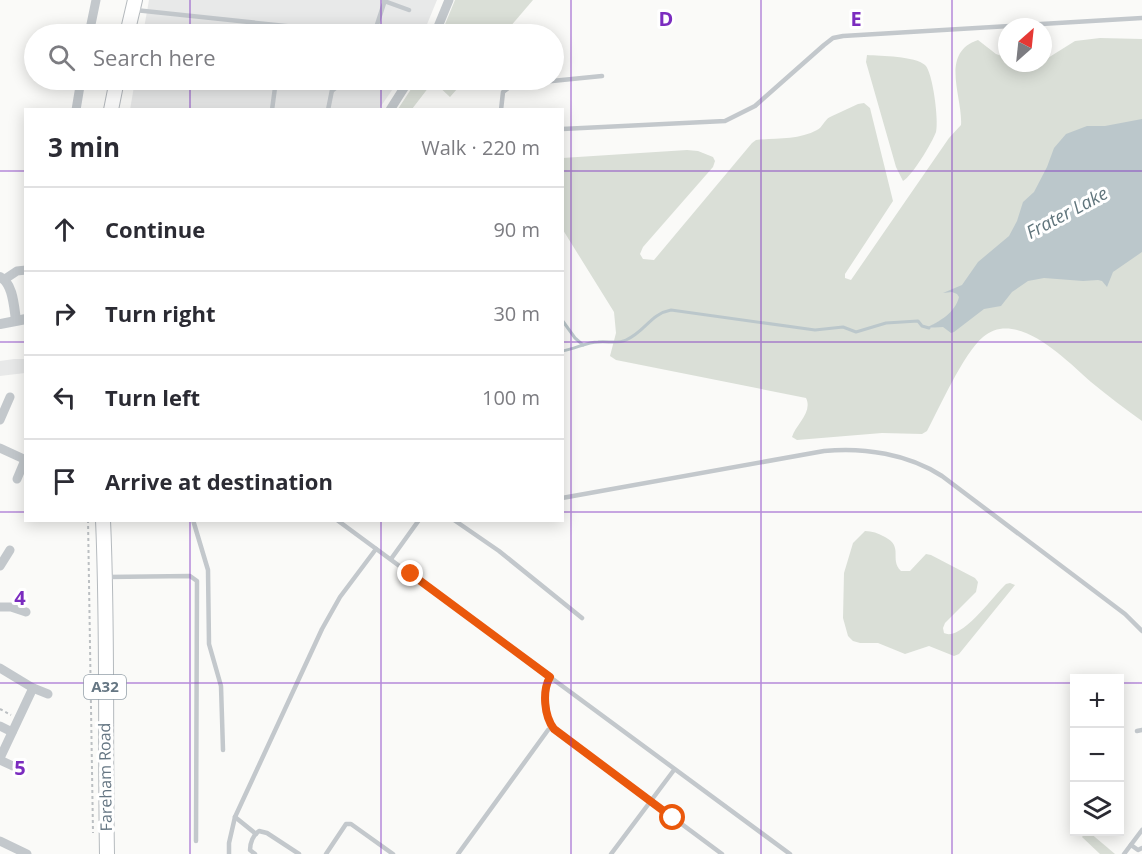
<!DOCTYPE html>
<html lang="en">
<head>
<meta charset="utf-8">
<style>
  :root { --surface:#fff; --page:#f2f2f3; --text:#2b2b33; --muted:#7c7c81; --line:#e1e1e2 }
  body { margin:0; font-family:"Open Sans",sans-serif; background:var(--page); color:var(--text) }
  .controls { position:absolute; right:18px; bottom:18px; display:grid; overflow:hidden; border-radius:0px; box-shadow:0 3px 15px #0003 }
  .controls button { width:54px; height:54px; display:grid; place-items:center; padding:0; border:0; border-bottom:2px solid var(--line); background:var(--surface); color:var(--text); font:30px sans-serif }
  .compass { position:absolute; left:998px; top:18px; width:54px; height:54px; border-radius:50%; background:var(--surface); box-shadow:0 3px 15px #0003; rotate:27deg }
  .stop { position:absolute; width:18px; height:18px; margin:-14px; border:4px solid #ea580c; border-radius:50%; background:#fff }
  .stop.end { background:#ea580c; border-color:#fff; box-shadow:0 2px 6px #0008 }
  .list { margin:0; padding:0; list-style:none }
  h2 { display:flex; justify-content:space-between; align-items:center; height:78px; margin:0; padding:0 24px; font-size:26px }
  h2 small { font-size:20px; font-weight:400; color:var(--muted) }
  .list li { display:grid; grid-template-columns:39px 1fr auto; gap:18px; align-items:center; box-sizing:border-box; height:84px; padding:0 24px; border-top:2px solid var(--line) }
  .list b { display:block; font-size:22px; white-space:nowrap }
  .list em { font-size:20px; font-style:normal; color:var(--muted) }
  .icon { flex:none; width:33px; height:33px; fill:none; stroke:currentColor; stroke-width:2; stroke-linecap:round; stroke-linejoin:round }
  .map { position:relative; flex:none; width:1142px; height:854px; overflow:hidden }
  .search { position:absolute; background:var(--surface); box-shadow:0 3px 15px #0003; left:24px; top:24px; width:540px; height:66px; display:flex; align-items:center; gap:15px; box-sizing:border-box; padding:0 21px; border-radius:33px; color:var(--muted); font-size:22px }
  .panel { position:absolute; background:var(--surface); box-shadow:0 3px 15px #0003; left:24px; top:108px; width:540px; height:414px; border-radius:0px }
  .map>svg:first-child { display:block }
</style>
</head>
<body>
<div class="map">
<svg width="1142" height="854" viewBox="0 0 1142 854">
  <rect width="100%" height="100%" fill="#fafaf8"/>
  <g fill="#e8e9e9">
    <polygon points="149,0 437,0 423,34 143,34"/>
    <polygon points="135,80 399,80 379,109 130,110"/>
    <polygon points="14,359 25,359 25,373 0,376 0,361"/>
  </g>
  <g fill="#dadfd7">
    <polygon points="455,0 533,0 504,34 441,34"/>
    <path d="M1100 38 1142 39V189L970 303 928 328 954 324 1142 198V421C1125 409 1108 396 1091 382 1067 361 1017 308 983 337 963 354 940 407 927 431L922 434 882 433 797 440 792 437C796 424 813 412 806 398L616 360 610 356 616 333 614 312 563 230 562 158 687 150 698 151 713 157 715 161 713 167 643 247 640 254 643 259 654 260 752 143 756 140C775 138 799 140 817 130 823 127 824 120 830 117L858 104 864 103 870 108 893 201 845 274V278L851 280 949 138 961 125C963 97 939 53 978 40L996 54 1007 58V63H1043V61L1075 41Z"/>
    <path d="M867 55C881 56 915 56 925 65 933 72 939 122 936 132 932 143 912 176 903 181L896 167 866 62Z"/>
    <polygon points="417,80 465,80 450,97 435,83 432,83 412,109 398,109"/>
    <path d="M865 531C872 531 878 533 885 537 904 547 889 559 901 571H910L926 554 931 555 975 578 978 582 976 592 945 623 943 628 944 633C961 642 994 595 1006 584L1010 583 1015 585 959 654 954 656 929 646 905 654 878 643H860L853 641 848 636 843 618 844 573 853 543Z"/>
    <polygon points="1086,832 1089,832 1115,854 1100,854 1082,837"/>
  </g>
  <path fill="#bbc7cb" d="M1142 119V252L1113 272 1107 287 1102 281 1098 280 1083 281 1044 278 1028 281 1012 292 1001 306 984 309 954 332 951 333 943 327 926 328C940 321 955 313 959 297L957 294 952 292 943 293 962 285 978 262 1009 236 1017 221 1023 202 1034 192 1047 167 1054 148 1066 134 1087 126H1105Z"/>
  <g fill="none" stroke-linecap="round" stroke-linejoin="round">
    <g stroke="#bbc7cb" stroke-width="3">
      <polyline points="562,320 575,338 583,345"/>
      <path d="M562 351C575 349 587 342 598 342 608 341 618 344 626 340 646 331 650 314 671 310L815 330 843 327 856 332 886 323 918 321 922 326 929 328"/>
    </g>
    <defs>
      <g id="primary">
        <polyline points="127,34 135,0"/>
        <polyline points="111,110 117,80"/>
        <path d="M103 520C108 631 105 743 107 854"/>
      </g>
    </defs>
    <use href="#primary" stroke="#b5babe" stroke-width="16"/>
    <g stroke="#bbbfc2" stroke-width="2" stroke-dasharray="3 3" stroke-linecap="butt">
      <polyline points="88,520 93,833"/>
      <polyline points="0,709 11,715"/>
    </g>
    <g stroke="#c3c8cc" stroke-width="4.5">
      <polyline points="384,1 409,10"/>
      <polyline points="135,10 295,27 346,34"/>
      <polyline points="374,34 385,0"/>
      <polyline points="333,90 346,80"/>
      <polyline points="272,110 276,80"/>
      <polyline points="328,110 334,80"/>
      <polyline points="501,110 503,92 512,85 602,76"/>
      <polyline points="562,129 725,121 755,106 824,45 833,38 843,36 1142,18"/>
      <path d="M562 498 824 451C864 447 908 454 942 476L1125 614 1142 631"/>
      <polyline points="193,520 208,570 209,644 221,686 223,750"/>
      <polyline points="337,520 790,854"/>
      <polyline points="454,520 499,551 582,618"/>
      <polyline points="391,559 419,520"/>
      <polyline points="107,577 190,576 197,581 196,841"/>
      <path d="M550 677C542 691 544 716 554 729L722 854"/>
      <polyline points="1137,731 1142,730"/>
      <polyline points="235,817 256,834"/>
      <polyline points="1131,845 1138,850 1142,848"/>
      <polyline points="229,854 229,843 235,817 322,629 340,597 376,549"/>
      <path d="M255 854 250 850C250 843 253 835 259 831L267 833 299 854"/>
      <polyline points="326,854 346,824 351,824 393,854"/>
      <polyline points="458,854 548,730"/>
      <polyline points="611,854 674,770"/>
      <polyline points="1124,854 1142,830"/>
    </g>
    <g stroke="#c3c8cc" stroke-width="9">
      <polyline points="89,34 96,0"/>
      <polyline points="435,34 449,0"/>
      <polyline points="76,110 81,80"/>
      <polyline points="390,110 409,80"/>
      <polyline points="5,279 17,271 26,270"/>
      <polyline points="0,420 10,397"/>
      <polyline points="0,448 26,460"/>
      <polyline points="17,479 25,460"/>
      <polyline points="0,566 10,550"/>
      <polyline points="0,607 11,607 26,612"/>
      <polyline points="0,668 33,688 48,694"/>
      <polyline points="0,726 12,732"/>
      <polyline points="0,758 33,688"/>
      <polyline points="0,760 15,767"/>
      <polyline points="0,841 27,854"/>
    </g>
    <g stroke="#c3c8cc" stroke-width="10">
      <path d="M0 277C13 283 14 307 16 320"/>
      <polyline points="0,324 26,319"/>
    </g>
    <use href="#primary" stroke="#fff" stroke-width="14"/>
  </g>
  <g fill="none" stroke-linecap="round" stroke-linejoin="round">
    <path stroke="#ea580c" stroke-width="8" d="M411 574 550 677C542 691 544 716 554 729L673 818"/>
  </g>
  <path fill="none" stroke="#7b2cbf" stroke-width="1.5" stroke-opacity="0.55" d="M190 0V34M381 0V34M571 0V854M761 0V854M952 0V854M190 80V110M381 80V110M0 171H26M562 171H1142M0 342H26M562 342H1142M0 512H26M562 512H1142M190 520V854M381 520V854M0 683H1074M1120 683H1142"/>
  <g text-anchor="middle" stroke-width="6" stroke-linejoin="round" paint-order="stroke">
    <rect fill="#fff" stroke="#939fa8" stroke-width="1.5" x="84" y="675" width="42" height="24" rx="4.5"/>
    <g font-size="15" font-weight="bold" fill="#657683">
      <text x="105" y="692">A32</text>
    </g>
    <g font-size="16" fill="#657683" stroke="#fff">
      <text transform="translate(105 777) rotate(-91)" y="6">Fareham Road</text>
    </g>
    <g font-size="18" font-style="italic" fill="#60757c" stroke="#fff">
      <text transform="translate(1067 213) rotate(-28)" y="6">Frater Lake</text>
    </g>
  </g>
  <g font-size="20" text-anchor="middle" font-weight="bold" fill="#7b2cbf" stroke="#fff" stroke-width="6" stroke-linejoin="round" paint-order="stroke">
    <text x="666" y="26">D</text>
    <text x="856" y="26">E</text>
    <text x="20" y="605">4</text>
    <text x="20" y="775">5</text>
  </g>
</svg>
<div class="controls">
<button>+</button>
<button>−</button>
<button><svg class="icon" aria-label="layers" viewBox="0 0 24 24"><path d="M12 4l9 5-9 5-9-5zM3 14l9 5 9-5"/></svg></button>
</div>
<svg class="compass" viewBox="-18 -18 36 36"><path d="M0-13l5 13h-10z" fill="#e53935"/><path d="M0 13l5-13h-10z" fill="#7c7c81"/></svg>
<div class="stop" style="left:673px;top:818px"></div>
<div class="stop end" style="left:411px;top:574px"></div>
<div class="search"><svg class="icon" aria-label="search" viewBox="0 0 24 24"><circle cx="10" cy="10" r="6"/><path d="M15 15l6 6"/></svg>Search here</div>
<section class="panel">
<h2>3 min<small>Walk · 220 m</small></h2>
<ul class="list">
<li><svg class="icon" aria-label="ahead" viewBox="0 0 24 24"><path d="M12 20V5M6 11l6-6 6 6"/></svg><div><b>Continue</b></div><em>90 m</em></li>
<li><svg class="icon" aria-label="right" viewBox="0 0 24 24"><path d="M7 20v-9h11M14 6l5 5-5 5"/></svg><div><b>Turn right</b></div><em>30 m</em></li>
<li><svg class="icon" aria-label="left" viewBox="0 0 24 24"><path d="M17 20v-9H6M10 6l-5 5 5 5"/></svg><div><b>Turn left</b></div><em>100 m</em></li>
<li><svg class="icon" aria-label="arrive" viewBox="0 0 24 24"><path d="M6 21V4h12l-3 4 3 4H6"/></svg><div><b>Arrive at destination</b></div></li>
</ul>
</section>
</div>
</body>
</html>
